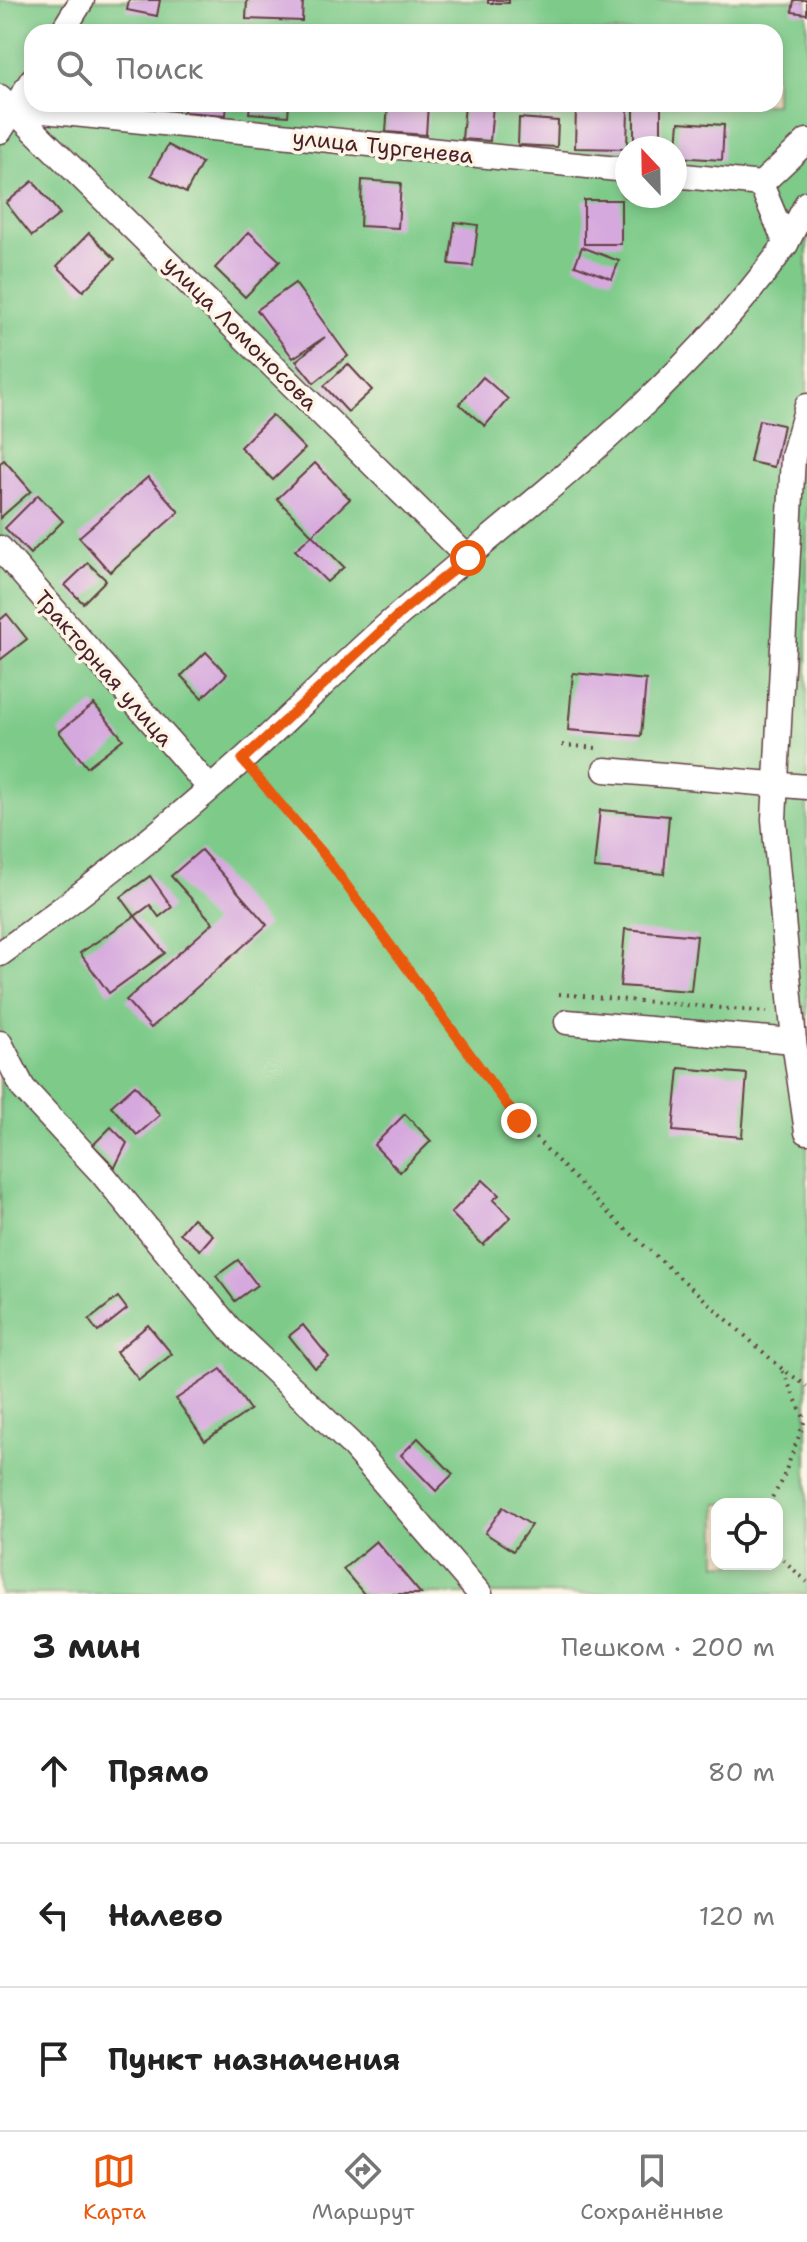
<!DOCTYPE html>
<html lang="ru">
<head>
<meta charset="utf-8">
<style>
  :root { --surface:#fff; --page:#f2f2f2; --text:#222; --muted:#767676; --line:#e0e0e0; --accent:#ea580c }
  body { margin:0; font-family:"Shantell Sans",sans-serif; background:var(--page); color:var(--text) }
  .controls { position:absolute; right:24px; bottom:24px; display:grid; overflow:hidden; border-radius:16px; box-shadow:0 4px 12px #0003 }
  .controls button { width:72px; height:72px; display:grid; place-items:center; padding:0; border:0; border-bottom:2px solid var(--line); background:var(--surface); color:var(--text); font:40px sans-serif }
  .compass { position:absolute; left:615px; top:136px; width:72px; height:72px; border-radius:50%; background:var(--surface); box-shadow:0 4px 12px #0003; rotate:338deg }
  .stop { position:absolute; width:24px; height:24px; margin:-18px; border:6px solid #ea580c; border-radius:50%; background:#fff }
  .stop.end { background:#ea580c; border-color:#fff; box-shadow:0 2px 8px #0008 }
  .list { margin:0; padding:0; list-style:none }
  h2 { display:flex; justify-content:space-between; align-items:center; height:104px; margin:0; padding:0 32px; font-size:34px }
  h2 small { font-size:26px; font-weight:400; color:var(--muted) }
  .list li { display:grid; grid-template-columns:52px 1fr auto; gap:24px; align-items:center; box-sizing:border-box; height:144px; padding:0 32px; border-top:2px solid var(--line) }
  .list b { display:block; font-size:30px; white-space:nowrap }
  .list em { font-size:26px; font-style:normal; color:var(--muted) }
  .icon { flex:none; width:44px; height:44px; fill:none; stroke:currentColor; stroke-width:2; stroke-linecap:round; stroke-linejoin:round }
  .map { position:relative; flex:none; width:807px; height:1594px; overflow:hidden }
  .search { position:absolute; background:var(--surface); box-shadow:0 4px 12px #0003; left:24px; right:24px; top:24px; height:88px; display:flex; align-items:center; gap:20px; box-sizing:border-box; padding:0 28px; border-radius:24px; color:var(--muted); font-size:30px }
  .sheet { height:536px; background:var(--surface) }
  nav { display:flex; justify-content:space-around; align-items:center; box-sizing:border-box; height:112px; border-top:2px solid var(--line); background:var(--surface); font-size:22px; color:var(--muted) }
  nav a { display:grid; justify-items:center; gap:4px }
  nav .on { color:var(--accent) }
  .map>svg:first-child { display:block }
</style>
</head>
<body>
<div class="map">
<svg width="807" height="1594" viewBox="0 0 807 1594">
  <rect width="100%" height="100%" fill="#fcf5e5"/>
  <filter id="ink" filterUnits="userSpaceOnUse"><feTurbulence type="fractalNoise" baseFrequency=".0125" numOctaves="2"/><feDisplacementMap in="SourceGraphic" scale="16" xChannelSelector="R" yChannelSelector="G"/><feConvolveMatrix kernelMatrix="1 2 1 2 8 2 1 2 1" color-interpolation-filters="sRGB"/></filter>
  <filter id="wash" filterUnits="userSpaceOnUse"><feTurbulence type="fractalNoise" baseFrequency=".006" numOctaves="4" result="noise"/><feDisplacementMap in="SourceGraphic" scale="32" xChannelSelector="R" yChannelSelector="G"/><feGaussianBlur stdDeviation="1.8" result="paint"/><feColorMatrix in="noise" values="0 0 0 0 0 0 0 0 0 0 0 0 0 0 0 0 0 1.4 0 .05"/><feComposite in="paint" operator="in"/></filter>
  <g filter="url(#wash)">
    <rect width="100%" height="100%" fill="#f3e0c3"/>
    <path fill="#7dca89" stroke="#64745a" stroke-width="2" fill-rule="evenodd" d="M0 0H807V1594H0ZM32 32H775V104H32ZM627 148H675V196H627ZM717 1504H777V1564H717Z"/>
    <g id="blocks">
      <g fill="#d6a9de">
        <polygon points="129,0 160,0 157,16 127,10"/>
        <polygon points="247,0 303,0 302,21 246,19"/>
        <rect x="488" y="0" width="21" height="3"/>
        <polygon points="794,0 807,0 807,14 792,12"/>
        <polygon points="184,104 227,104 226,115 184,112"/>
        <polygon points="250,104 289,104 288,116 249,113"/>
        <polygon points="388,104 428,104 426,135 386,132"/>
        <polygon points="465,104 493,104 490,141 462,139"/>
        <polygon points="634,106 661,106 661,147 634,148"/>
        <polygon points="576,107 628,108 627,149 575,148"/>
        <polygon points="519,118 558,121 557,147 518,145"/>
        <polygon points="679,122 724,125 722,160 676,157"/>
        <polygon points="168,145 202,163 186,193 151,175"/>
        <polygon points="362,180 401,183 398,228 360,226"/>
        <polygon points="33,181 60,214 32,236 6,203"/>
        <rect x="584" y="200" width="37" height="44"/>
        <polygon points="455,222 478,225 473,266 449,264"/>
        <polygon points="249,232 280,261 245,297 215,268"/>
        <polygon points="89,233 115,259 83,291 57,266"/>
        <polygon points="582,247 619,261 612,279 575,265"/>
        <polygon points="295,283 348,356 314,383 296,361 325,337 293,358 257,310"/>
        <polygon points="348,364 372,390 348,412 324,386"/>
        <polygon points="483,377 508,399 485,426 459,404"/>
        <polygon points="272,415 305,449 273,480 240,447"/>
        <polygon points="759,420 783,425 774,467 750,462"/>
        <polygon points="4,460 31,491 0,518 0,463"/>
        <polygon points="315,463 350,499 312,535 344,567 327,582 295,550 312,535 277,499"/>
        <polygon points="148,477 179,512 110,572 79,537"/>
        <polygon points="38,495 63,521 30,554 5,528"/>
        <polygon points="88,563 106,580 83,603 65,585"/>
        <polygon points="7,614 27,639 0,660 0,620"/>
        <polygon points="206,652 227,674 202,698 181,676"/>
        <polygon points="573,673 646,680 641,736 568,730"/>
        <polygon points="94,704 123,739 87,767 59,732"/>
        <polygon points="600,810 669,816 664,874 594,868"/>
        <polygon points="201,850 267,925 151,1028 126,1000 213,923 171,876"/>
        <polygon points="150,876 172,907 159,917 150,905 135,916 121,897"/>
        <polygon points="135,916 165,953 109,993 80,953"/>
        <polygon points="625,929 697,936 691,991 620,986"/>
        <polygon points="679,1068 747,1074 742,1137 673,1131"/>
        <polygon points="135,1085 160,1115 137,1135 111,1106"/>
        <polygon points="405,1114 431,1141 400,1172 374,1145"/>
        <polygon points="111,1127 127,1143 115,1167 93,1145"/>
        <polygon points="483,1180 499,1195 493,1200 511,1217 483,1245 451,1213"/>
        <polygon points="193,1218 213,1235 200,1250 180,1233"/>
        <polygon points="238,1260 257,1285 235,1301 216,1276"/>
        <polygon points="118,1297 127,1309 98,1332 89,1320"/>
        <polygon points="148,1325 172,1354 139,1380 116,1352"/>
        <polygon points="303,1325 329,1357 315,1368 289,1336"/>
        <polygon points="221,1369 250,1410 205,1441 176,1399"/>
        <polygon points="418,1438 453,1474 436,1491 401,1455"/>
        <polygon points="503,1507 531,1525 513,1551 485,1533"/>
        <polygon points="376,1541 421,1594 364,1594 343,1569"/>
      </g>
    </g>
  </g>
  <g filter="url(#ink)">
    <use href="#blocks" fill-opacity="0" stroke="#633c42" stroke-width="2"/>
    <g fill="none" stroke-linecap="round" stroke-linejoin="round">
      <defs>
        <g id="minor">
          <polyline points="62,32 82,0"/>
          <polyline points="0,97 468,558"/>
          <polyline points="14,108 627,170"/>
          <polyline points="0,131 32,80"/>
          <polyline points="675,175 761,184"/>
          <polyline points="786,244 807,203"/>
          <polyline points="807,406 793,457 774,819 794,1041 807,1132"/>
          <polyline points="0,548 209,787"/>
          <polyline points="605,770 807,787"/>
          <path d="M0 954C85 893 167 828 245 758 300 708 352 654 409 606 545 490 680 391 786 244L761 184 807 141"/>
          <polyline points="567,1022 794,1041"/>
          <polyline points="0,1043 23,1088 100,1171 230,1329 350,1443 480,1594"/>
        </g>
      </defs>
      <use href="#minor" stroke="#633c42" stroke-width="27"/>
      <g stroke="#633c42" stroke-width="4" stroke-dasharray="2 6" stroke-linecap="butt">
        <polyline points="562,745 596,748"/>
        <polyline points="257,777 322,852 519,1121 609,1214 781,1368 807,1386"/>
        <polyline points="559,994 767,1012"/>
        <polyline points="768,1504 781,1483 805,1420 782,1370"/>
        <polyline points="777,1554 807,1582"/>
      </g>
      <use href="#minor" stroke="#fff" stroke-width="24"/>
    </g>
  </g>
  <g fill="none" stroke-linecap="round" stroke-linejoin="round" filter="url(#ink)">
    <polyline stroke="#ea580c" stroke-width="10" points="468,558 407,607 242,760 322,852 519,1121"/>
  </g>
  <g text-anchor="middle" stroke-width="7" stroke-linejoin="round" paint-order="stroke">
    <g font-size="22" fill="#4a1f2b" stroke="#fcf5e5">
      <text transform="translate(383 146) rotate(6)" y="8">улица Тургенева</text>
      <text transform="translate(241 333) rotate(45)" y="8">улица Ломоносова</text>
      <text transform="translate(104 668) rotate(49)" y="8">Тракторная улица</text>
    </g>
  </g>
</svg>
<div class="controls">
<button><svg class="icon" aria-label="locate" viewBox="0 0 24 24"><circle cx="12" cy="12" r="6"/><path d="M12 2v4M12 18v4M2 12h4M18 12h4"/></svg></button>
</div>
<svg class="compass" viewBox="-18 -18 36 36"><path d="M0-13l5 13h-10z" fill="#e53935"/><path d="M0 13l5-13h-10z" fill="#767676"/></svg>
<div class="stop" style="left:468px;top:558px"></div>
<div class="stop end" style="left:519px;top:1121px"></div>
<div class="search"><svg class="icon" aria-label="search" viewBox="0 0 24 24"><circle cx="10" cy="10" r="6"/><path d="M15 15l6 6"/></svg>Поиск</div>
</div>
<section class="sheet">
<h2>3 мин<small>Пешком · 200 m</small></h2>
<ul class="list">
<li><svg class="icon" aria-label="ahead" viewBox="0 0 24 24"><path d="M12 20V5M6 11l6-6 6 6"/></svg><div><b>Прямо</b></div><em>80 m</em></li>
<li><svg class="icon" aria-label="left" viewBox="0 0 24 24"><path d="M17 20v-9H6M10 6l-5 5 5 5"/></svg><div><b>Налево</b></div><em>120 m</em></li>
<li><svg class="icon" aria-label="arrive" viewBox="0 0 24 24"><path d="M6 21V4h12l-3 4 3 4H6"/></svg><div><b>Пункт назначения</b></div></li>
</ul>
</section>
<nav>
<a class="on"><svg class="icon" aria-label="map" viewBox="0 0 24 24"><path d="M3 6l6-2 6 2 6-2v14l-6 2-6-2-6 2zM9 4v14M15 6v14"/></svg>Карта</a>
<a><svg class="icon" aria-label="directions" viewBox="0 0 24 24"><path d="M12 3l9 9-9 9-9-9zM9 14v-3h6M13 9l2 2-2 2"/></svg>Маршрут</a>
<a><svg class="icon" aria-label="saved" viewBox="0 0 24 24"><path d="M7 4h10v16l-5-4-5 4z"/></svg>Сохранённые</a>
</nav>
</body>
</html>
